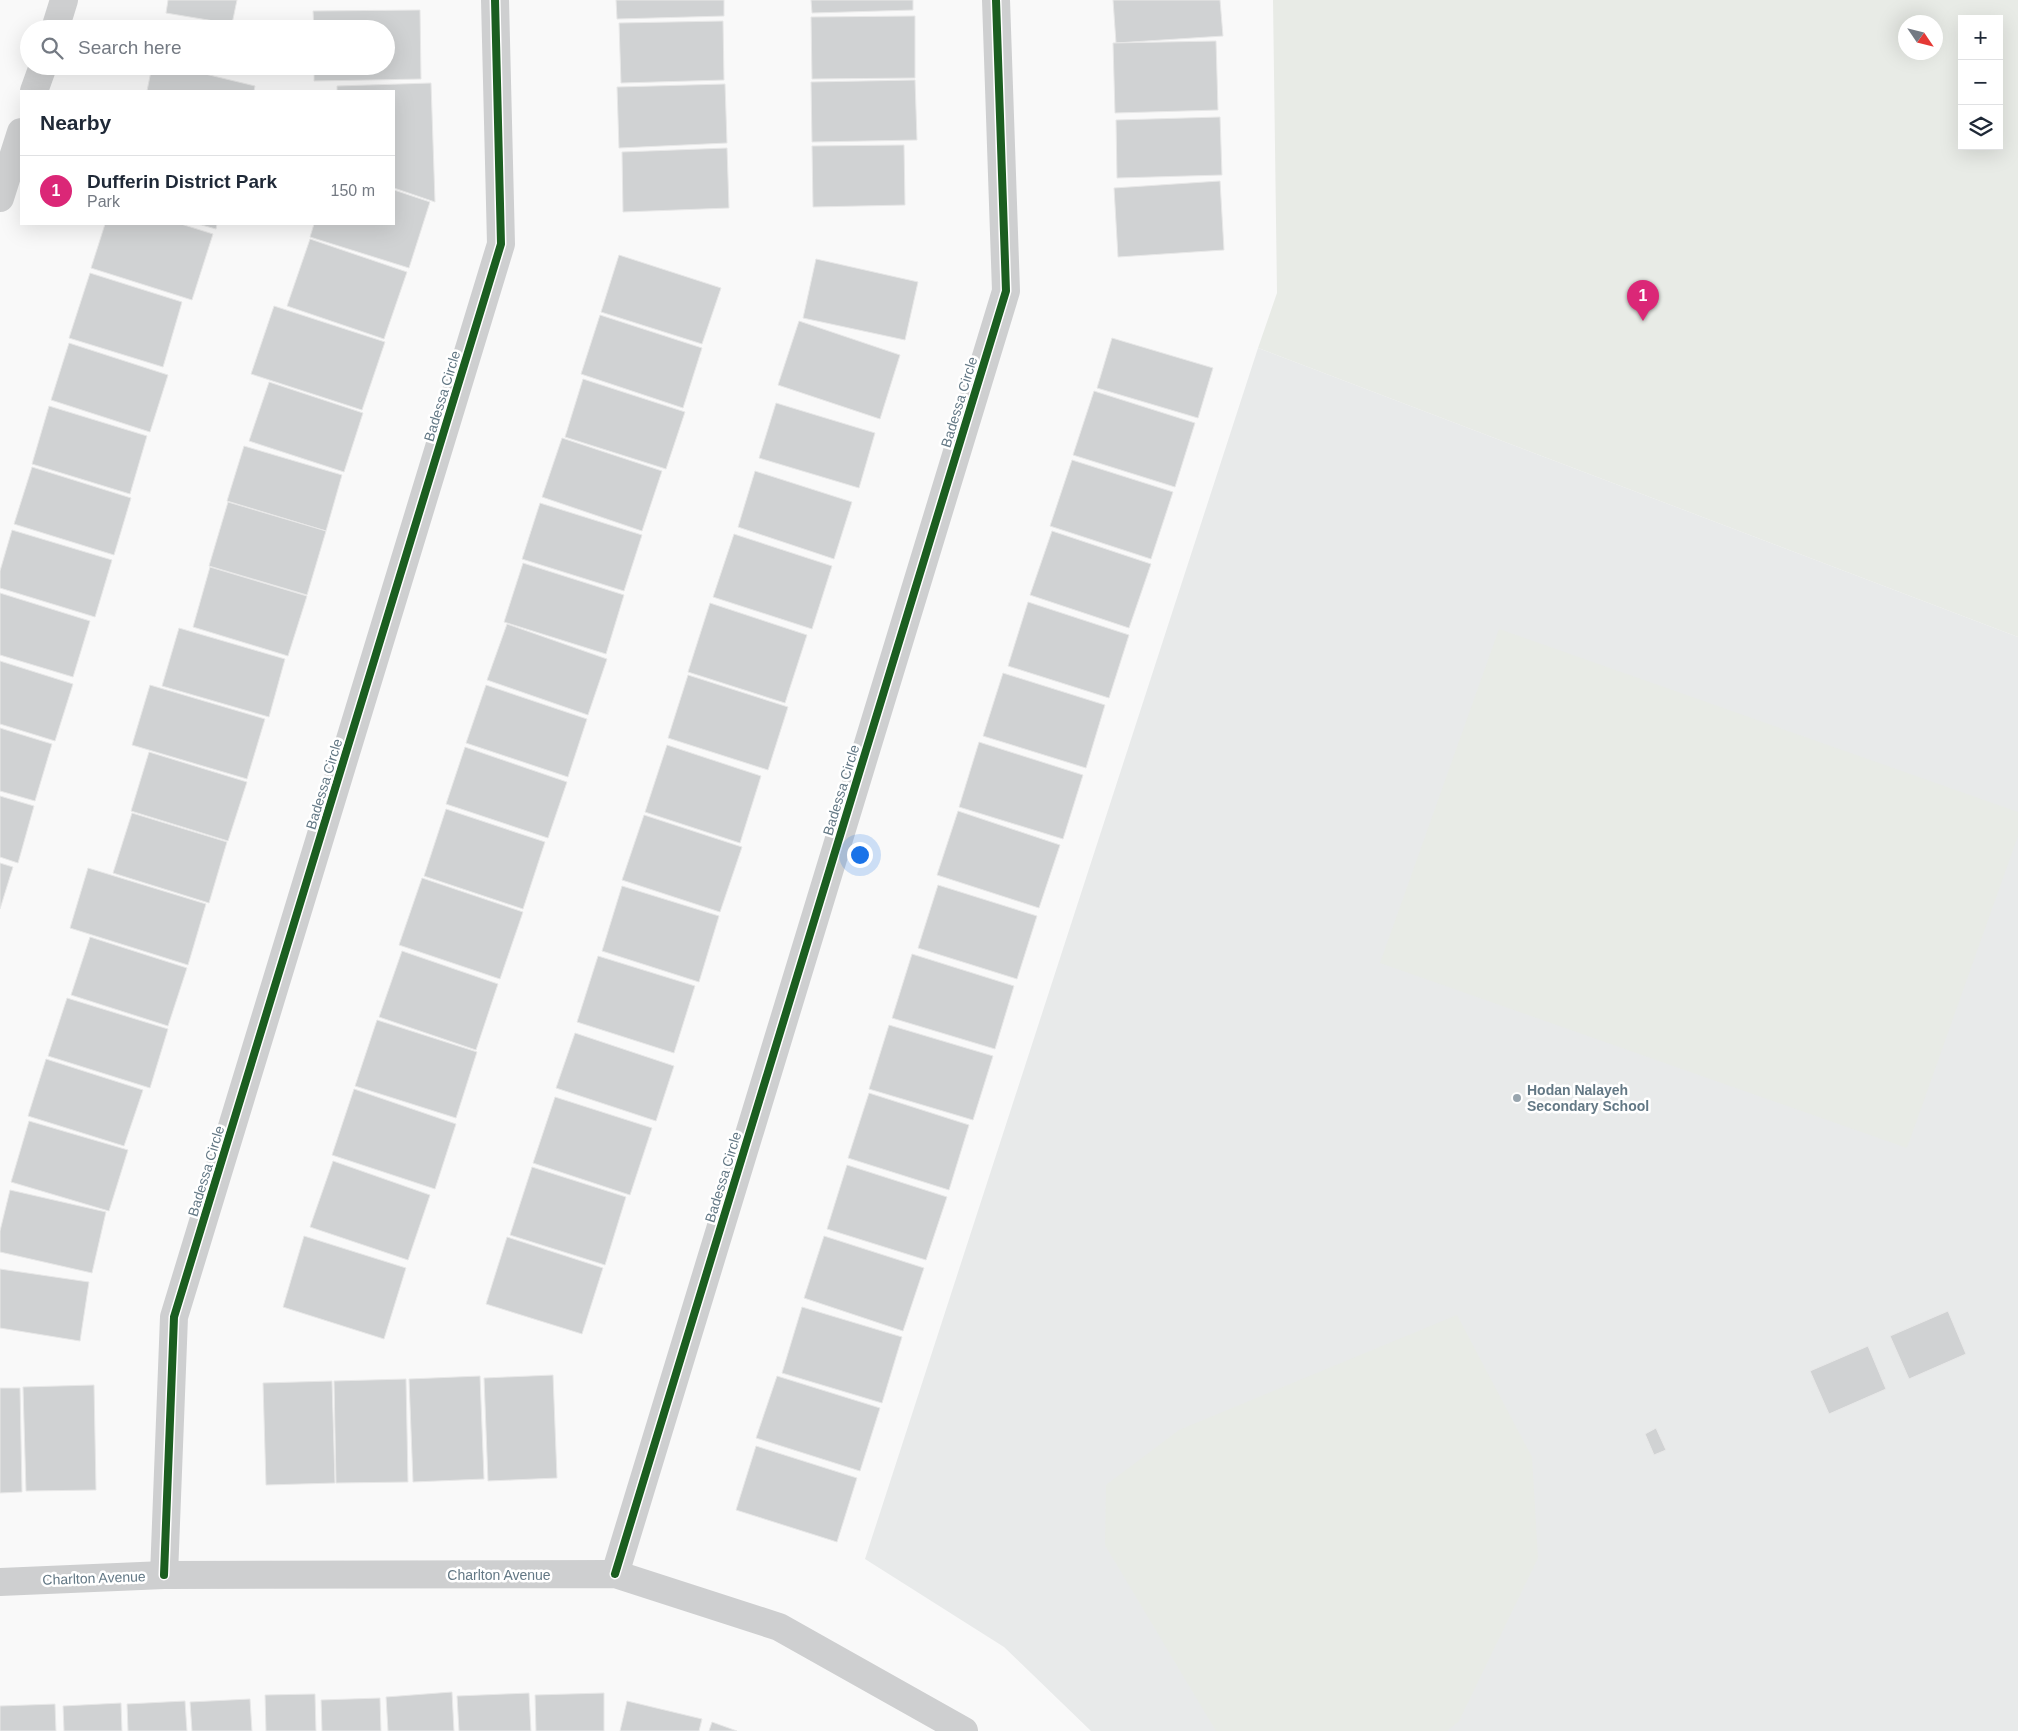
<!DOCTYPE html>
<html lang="en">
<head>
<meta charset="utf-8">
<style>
  :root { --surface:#fff; --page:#f6f6f7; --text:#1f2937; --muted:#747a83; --line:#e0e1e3; --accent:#db2777 }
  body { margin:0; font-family:Arial,sans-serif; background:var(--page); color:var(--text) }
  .controls { position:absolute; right:15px; top:15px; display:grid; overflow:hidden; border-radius:0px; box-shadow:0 5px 20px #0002 }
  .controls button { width:45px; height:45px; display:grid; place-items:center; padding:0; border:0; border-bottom:1px solid var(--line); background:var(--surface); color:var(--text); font:25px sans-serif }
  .compass { position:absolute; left:1898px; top:15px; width:45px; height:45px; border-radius:50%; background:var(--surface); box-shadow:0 5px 20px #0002; rotate:125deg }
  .you { position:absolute; left:859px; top:854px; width:18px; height:18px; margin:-12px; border:4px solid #fff; border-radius:50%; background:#1a73e8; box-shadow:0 0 0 8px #1a73e833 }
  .badge { display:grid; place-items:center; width:32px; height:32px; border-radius:50%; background:var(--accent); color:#fff; font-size:16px; font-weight:700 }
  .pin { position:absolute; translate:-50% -41px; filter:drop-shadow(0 1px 2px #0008) }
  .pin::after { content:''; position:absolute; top:26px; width:18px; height:15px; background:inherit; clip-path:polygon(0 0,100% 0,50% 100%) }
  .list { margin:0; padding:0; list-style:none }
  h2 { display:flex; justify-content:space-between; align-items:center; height:65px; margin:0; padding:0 20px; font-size:21px }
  h2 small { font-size:16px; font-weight:400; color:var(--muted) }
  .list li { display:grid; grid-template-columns:32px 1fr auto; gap:15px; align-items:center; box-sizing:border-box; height:70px; padding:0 20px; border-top:1px solid var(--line) }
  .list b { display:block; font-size:19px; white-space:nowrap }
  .list p { margin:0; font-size:16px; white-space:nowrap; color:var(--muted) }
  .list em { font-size:16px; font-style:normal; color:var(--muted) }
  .icon { flex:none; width:28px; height:28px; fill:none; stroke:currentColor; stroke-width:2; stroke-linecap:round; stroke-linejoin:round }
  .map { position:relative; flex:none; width:2018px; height:1731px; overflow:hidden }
  .search { position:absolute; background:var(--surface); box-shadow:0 5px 20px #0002; left:20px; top:20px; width:375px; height:55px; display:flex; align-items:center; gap:12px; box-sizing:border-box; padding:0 18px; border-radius:28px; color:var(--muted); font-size:19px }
  .panel { position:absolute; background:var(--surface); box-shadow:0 5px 20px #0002; left:20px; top:90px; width:375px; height:135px; border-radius:0px }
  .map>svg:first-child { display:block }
</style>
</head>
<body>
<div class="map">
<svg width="2018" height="1731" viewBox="0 0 2018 1731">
  <rect width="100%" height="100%" fill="#f9f9f9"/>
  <polygon fill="#e8eaea" points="1258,348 2018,637 2018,1731 1091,1731 1004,1647 865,1559"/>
  <g fill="#e8ebe6" fill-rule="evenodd">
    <path d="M1273 0H2018V637L1258 348 1277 293ZM1962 19H1999V146H1962ZM1936 22V52H1906V22Z"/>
    <polygon points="1499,629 2018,812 2018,836 1907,1148 1380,963"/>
    <polygon points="1457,1315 1532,1457 1538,1558 1459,1721 1447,1731 1216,1731 1105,1545 1106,1485 1179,1430"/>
  </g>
  <g fill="#d0d2d3" stroke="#e8e8e8">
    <polygon points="168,0 237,0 232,24 166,13"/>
    <polygon points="616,0 724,0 724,16 617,19"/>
    <polygon points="811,0 913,0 913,10 812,13"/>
    <polygon points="1113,0 1220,0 1223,36 1116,43"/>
    <polygon points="420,10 421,79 314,81 314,66 386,66 386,29 314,29 313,11"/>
    <polygon points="915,16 915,78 812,79 811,17"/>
    <polygon points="723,21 724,80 621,83 619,23"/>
    <polygon points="1216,41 1218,110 1115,113 1113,43"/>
    <polygon points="152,66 172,66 255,86 254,91 147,91"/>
    <polygon points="915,80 917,140 812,142 811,82"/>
    <polygon points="431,83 435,202 394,188 394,91 337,91 337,86"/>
    <polygon points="725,84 727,143 619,148 617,87"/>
    <polygon points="1220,117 1222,175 1117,178 1116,120"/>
    <polygon points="904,145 905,205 813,207 812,146"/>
    <polygon points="727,148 729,208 623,212 622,152"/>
    <polygon points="1220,181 1224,250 1118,257 1114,188"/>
    <polygon points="394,190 430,202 409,268 310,237 314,224 394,224"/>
    <polygon points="105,224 181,224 213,234 192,300 91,268"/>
    <polygon points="198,224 217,224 216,229"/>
    <polygon points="310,239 407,272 384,339 287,306"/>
    <polygon points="619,255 721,288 702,344 601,312"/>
    <polygon points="816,259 918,282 905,340 803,318"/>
    <polygon points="90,273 182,302 163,367 69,338"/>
    <polygon points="274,306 385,342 362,410 251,374"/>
    <polygon points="600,315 702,348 683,408 581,374"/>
    <polygon points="799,321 900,355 880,419 778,385"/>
    <polygon points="1112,338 1213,368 1198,418 1097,388"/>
    <polygon points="69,343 168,375 150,432 51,400"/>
    <polygon points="583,379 685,412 666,469 565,437"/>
    <polygon points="269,382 363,413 344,472 249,441"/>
    <polygon points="1094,391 1195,423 1175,487 1073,455"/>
    <polygon points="776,403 875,433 859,488 759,458"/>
    <polygon points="49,406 147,436 130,494 32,464"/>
    <polygon points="562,438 662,471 642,531 542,497"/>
    <polygon points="244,446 342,475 326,531 227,501"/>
    <polygon points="1072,460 1173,492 1151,559 1050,526"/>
    <polygon points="32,467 131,498 114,555 14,524"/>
    <polygon points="755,471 852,502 834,559 738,527"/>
    <polygon points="228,502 326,531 307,595 209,566"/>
    <polygon points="540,503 642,535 624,591 522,559"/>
    <polygon points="12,530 112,560 95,617 0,588 0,571"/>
    <polygon points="1052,531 1151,564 1129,628 1030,595"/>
    <polygon points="734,534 832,566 812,629 713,597"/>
    <polygon points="523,563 624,595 606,654 504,622"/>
    <polygon points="210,567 307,596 288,656 193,627"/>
    <polygon points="0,593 90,621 73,677 0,655"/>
    <polygon points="1028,602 1129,635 1109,698 1008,666"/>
    <polygon points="710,603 807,635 785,703 688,672"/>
    <polygon points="507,624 607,659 588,715 487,680"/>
    <polygon points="179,628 285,659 269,717 162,686"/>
    <polygon points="0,661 73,684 55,741 0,724"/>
    <polygon points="1003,673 1105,705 1086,768 983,736"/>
    <polygon points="688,675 788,707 768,770 668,738"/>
    <polygon points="150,685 265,719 247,779 132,745"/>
    <polygon points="486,685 587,719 568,777 466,743"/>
    <polygon points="0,728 52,744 35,801 0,791"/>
    <polygon points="979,742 1083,775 1063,839 959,807"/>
    <polygon points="667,745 761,776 740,843 645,812"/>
    <polygon points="465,747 567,782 548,838 446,804"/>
    <polygon points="149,752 247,782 228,841 131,811"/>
    <polygon points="0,796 34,806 18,863 0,857"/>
    <polygon points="446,809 545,842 523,909 424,876"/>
    <polygon points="958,811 1060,845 1039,908 937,875"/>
    <polygon points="132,813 227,842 209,903 113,873"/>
    <polygon points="644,815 742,847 720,912 622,880"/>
    <polygon points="0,863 13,867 0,909"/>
    <polygon points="88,868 206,904 188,965 70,928"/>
    <polygon points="422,878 523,912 500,979 399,945"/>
    <polygon points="938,885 1037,916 1017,979 918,948"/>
    <polygon points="622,886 719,916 699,982 602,951"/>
    <polygon points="90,937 187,968 168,1026 71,995"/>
    <polygon points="402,951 498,984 476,1050 379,1017"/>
    <polygon points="912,954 1014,986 995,1049 892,1018"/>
    <polygon points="598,956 695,986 674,1053 577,1022"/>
    <polygon points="67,998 168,1029 150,1088 48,1056"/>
    <polygon points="377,1020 477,1052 456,1118 355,1086"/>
    <polygon points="889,1025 993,1056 973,1120 869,1089"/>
    <polygon points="575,1033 674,1066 656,1121 556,1088"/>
    <polygon points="46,1059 143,1090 124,1146 28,1116"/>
    <polygon points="354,1089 456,1124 435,1189 332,1155"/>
    <polygon points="869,1093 969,1125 949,1190 848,1158"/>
    <polygon points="555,1097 652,1128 630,1195 533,1163"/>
    <polygon points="29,1121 128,1150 109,1211 11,1182"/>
    <polygon points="333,1161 430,1195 408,1260 310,1227"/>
    <polygon points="847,1165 947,1197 926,1260 827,1229"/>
    <polygon points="532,1167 626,1197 605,1265 510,1235"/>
    <polygon points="10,1190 106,1212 92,1273 0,1252 0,1231"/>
    <polygon points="304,1236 406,1268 384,1339 283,1307"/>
    <polygon points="824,1236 924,1268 903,1331 804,1298"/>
    <polygon points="507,1237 603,1268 582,1334 486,1304"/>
    <polygon points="0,1269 89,1282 80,1341 0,1328"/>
    <polygon points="802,1307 902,1337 882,1403 782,1373"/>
    <polygon points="1948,1311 1966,1354 1909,1379 1890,1336"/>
    <polygon points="1868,1346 1886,1389 1829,1414 1810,1371"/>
    <polygon points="553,1375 557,1478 488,1481 484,1378"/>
    <polygon points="480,1376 484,1479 413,1482 409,1379"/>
    <polygon points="777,1376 880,1408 860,1471 756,1438"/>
    <polygon points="406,1379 408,1482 336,1483 334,1381"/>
    <polygon points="332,1381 335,1483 266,1485 263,1383"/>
    <polygon points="94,1385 96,1490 26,1491 23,1387"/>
    <polygon points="0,1388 20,1388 22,1492 0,1493"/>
    <polygon points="1656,1428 1666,1450 1654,1455 1645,1434"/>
    <polygon points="756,1446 857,1478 837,1542 736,1510"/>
    <polygon points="452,1692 454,1731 388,1731 386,1697"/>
    <polygon points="529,1693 531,1731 459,1731 457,1696"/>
    <polygon points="604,1693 604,1731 536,1731 535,1695"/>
    <polygon points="315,1694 316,1731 266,1731 265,1695"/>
    <polygon points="380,1698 381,1731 322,1731 321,1700"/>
    <polygon points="250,1699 252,1731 192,1731 190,1702"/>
    <polygon points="185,1701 187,1731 128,1731 127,1704"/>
    <polygon points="627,1701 702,1719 699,1731 620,1731"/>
    <polygon points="121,1703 122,1731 64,1731 63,1706"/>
    <polygon points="55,1704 56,1731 0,1731 0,1706"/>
    <polygon points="712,1722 737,1731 709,1731"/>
  </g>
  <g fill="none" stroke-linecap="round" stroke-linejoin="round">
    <g stroke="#cecfd0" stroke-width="28">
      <polyline points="55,29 64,0"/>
      <polyline points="34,91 43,66"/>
      <polyline points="0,198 21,132"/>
      <polyline points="615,1574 1006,291 996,0"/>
      <polyline points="164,1575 174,1317 501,244 495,0"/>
      <polyline points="0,1582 164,1575 615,1574 779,1627 964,1731"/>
    </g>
    <defs>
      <g id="cycleway">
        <polyline points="615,1574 1006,291 996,0"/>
        <polyline points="164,1575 174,1317 501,244 495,0"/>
      </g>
    </defs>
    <use href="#cycleway" stroke="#fff" stroke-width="11"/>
    <use href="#cycleway" stroke="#1b5e20" stroke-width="8"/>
  </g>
  <circle fill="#98a5ae" stroke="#fff" stroke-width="2" cx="1517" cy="1098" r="5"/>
  <g text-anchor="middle" stroke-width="5" stroke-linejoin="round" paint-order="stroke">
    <g font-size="14" fill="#637885" stroke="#fff">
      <text transform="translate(442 396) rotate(-73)" y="5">Badessa Circle</text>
      <text transform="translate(959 402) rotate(-73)" y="5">Badessa Circle</text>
      <text transform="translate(324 784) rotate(-73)" y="5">Badessa Circle</text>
      <text transform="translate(841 790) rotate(-73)" y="5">Badessa Circle</text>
      <text transform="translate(206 1171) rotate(-73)" y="5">Badessa Circle</text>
      <text transform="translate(723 1177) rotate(-73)" y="5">Badessa Circle</text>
      <text x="499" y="1580">Charlton Avenue</text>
      <text transform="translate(94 1578) rotate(-2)" y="5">Charlton Avenue</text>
    </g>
    <g font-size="14" font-weight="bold" fill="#637885" stroke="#fff" text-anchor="start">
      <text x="1527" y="1095">Hodan Nalayeh<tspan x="1527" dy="16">Secondary School</tspan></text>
    </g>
  </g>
</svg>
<div class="controls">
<button>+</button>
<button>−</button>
<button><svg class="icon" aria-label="layers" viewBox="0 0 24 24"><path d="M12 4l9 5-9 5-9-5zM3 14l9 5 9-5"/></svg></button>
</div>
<svg class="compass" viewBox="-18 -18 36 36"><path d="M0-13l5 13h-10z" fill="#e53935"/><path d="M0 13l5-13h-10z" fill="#747a83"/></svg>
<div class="you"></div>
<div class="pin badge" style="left:1643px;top:321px">1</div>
<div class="search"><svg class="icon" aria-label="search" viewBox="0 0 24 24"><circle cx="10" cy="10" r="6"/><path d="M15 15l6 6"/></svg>Search here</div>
<section class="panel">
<h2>Nearby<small></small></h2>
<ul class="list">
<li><span class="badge">1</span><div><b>Dufferin District Park</b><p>Park</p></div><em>150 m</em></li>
</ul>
</section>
</div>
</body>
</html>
